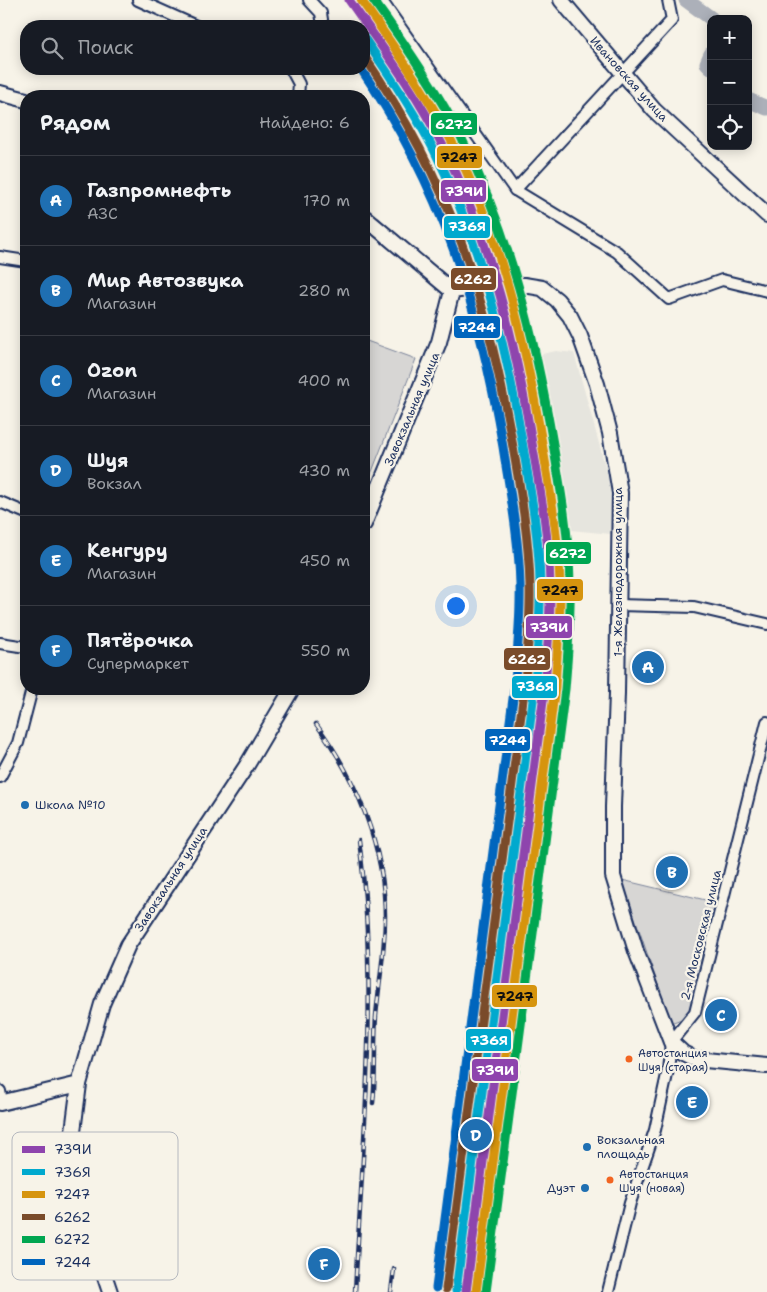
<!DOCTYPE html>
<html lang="ru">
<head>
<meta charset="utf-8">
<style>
  :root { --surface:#171b24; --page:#242831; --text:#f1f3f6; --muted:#9ea1a6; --line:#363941; --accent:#1f6fb2 }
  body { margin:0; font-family:"Shantell Sans",sans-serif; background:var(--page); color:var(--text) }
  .controls { position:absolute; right:15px; top:15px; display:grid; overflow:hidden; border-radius:10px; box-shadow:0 2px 12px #0003 }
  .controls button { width:45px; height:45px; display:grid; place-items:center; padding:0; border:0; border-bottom:1px solid var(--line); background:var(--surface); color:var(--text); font:25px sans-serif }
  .you { position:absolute; left:455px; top:605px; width:18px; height:18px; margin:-12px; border:4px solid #fff; border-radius:50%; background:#1a73e8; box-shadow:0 0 0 8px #1a73e833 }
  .badge { display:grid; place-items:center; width:32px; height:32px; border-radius:50%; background:var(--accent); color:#fff; font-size:16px; font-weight:700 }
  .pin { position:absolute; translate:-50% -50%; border:2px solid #fff; box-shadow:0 1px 5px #0006 }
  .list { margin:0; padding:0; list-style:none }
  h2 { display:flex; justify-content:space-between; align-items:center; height:65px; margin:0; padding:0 20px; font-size:21px }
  h2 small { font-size:16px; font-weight:400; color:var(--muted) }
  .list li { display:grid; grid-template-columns:32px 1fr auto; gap:15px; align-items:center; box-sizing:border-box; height:90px; padding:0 20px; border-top:1px solid var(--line) }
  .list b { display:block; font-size:19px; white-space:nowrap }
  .list p { margin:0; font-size:16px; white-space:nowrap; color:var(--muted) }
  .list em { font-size:16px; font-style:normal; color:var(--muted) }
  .icon { flex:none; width:28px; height:28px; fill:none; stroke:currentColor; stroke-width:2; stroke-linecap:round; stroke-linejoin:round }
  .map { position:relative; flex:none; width:767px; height:1292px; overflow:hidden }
  .search { position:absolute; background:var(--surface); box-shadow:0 2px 12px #0003; left:20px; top:20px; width:350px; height:55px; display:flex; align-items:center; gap:12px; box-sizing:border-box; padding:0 18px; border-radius:20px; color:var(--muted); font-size:19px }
  .panel { position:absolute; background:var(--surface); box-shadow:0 2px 12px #0003; left:20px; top:90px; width:350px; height:605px; border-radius:20px }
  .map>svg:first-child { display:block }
</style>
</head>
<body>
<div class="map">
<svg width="767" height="1292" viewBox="0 0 767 1292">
  <rect width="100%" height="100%" fill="#f7f3e8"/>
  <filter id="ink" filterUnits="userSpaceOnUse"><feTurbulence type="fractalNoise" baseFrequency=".02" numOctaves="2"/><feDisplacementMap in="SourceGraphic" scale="10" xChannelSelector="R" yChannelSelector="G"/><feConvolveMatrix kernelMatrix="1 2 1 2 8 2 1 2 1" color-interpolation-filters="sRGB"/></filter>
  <g filter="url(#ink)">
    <polygon fill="#e6e5de" points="556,351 574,353 611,487 611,534 561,529 560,502 537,355"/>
    <g fill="#d7d6d4" stroke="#798299">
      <polygon points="364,340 416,359 364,492"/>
      <polygon points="622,880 718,903 689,1016 671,1023"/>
    </g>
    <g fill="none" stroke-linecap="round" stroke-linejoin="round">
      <g stroke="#acb0b9" stroke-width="15">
        <polyline points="686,0 712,19"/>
        <polyline points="711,54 707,63 711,67"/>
        <polyline points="748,100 767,108"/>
      </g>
      <defs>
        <g id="street">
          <polyline points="138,0 196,26"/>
          <polyline points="309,0 321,13 323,26"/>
          <polyline points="381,0 515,190 617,252 669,299 722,280 767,291"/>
          <polyline points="291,69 299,84 298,96"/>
          <polyline points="515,190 672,20 668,0"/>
          <polyline points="0,257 26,261"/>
          <polyline points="0,502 26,513"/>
          <polyline points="618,605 694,607 767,624"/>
          <polyline points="0,643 26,647"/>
          <polyline points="0,777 18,743 32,689"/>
          <polyline points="0,1091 2,1102"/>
          <polyline points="608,1292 630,1203 655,1130 668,1070 671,1042 695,1012 767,722"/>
        </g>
        <g id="secondary">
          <polyline points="561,0 654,110 767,215"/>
          <polyline points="0,93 26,100"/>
          <polyline points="364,217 452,291"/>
          <polyline points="452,291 499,285 524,285 542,288 557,300 570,316 580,336 597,384 610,433 620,493 617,693 613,807 613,876 636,951 671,1042 683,1053 695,1059 767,1066"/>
          <polyline points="364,524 439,342 452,291"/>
          <polyline points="0,1103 79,1084"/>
          <polyline points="110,1292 74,1185 70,1155 79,1084 102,1004 128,945 247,765 292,689"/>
        </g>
      </defs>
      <use href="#street" stroke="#1b2f5e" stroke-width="14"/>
      <use href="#secondary" stroke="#1b2f5e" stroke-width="18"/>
      <use href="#street" stroke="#f7f3e8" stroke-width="10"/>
      <use href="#secondary" stroke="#f7f3e8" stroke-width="14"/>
      <defs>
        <g id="rail">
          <path d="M316 724C357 779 385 848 385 917 385 950 379 983 376 1016 374 1045 376 1074 373 1103"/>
          <path d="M355 1292C363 1142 379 990 359 840"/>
          <polyline points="391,1292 394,1269"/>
        </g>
      </defs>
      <use href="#rail" stroke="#1b2f5e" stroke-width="4.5"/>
      <use href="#rail" stroke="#f7f3e8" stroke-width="2.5" stroke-dasharray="8" stroke-linecap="butt"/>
      <defs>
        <path id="rail-1" d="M349 0C382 47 417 94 443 146 491 241 516 344 533 449 541 494 549 539 550 584 551 618 547 652 545 686L466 1292"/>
        <path id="rail-2" d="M364 38C389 74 414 111 434 150 480 241 505 341 522 441 530 488 539 536 540 583 541 617 537 651 535 685L456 1291"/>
        <path id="rail-3" d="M361 0C393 45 425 91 451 140 500 234 525 338 542 443 550 489 558 535 560 582 561 617 557 652 555 687L476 1292"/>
        <path id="rail-4" d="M364 56C451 182 487 297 513 447 521 493 529 539 530 586 531 619 527 651 525 684L446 1289"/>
        <path id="rail-5" d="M373 0C405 44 436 89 461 137 510 234 535 338 553 444 561 490 569 536 570 583 571 618 568 653 565 689L486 1292"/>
        <path id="rail-6" d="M361 69C442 188 479 305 503 447 510 492 519 539 520 585 521 618 517 650 515 683L436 1288"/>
      </defs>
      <use href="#rail-1" stroke="#f7f3e8" stroke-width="12"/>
      <use href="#rail-2" stroke="#f7f3e8" stroke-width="12"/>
      <use href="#rail-3" stroke="#f7f3e8" stroke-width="12"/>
      <use href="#rail-4" stroke="#f7f3e8" stroke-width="12"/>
      <use href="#rail-5" stroke="#f7f3e8" stroke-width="12"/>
      <use href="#rail-6" stroke="#f7f3e8" stroke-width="12"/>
      <use href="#rail-1" stroke="#8e44ad" stroke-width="9"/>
      <use href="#rail-2" stroke="#00a9ce" stroke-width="9"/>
      <use href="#rail-3" stroke="#d6940e" stroke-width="9"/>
      <use href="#rail-4" stroke="#7a4b2a" stroke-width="9"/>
      <use href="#rail-5" stroke="#00a651" stroke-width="9"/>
      <use href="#rail-6" stroke="#0065bd" stroke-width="9"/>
    </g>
  </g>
  <g fill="#1f6fb2" stroke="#f7f3e8" stroke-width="2">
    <circle cx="25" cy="805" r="5"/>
    <circle cx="587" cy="1147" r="5"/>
    <circle cx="585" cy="1188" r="5"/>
  </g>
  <g fill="#f26522" stroke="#f7f3e8" stroke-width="2">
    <circle cx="629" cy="1059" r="4.5"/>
    <circle cx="610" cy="1180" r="4.5"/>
  </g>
  <g text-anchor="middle" stroke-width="4.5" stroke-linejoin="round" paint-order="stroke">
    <g font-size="11" fill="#1b2f5e" stroke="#f7f3e8" text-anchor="start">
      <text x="638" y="1057">Автостанция<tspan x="638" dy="14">Шуя (старая)</tspan></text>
      <text x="619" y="1178">Автостанция<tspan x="619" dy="14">Шуя (новая)</tspan></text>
    </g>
    <g font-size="12" fill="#1b2f5e" stroke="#f7f3e8">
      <text transform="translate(629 79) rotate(48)" y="4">Ивановская улица</text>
      <text transform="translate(412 409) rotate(-67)" y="4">Завокзальная улица</text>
      <text transform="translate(618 572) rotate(-90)" y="4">1-я Железнодорожная улица</text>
      <text transform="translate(171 879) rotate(-57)" y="4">Завокзальная улица</text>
      <text transform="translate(701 935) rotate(-76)" y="4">2-я Московская улица</text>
    </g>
    <g font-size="12" fill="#1b2f5e" stroke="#f7f3e8" text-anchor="start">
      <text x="35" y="809">Школа №10</text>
      <text x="597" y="1144">Вокзальная<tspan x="597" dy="14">площадь</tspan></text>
      <text x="575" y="1192" text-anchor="end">Дуэт</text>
    </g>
  </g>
  <rect x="12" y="1132" width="166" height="148" rx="8" fill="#f7f3e8" stroke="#b5b8bf" stroke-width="1"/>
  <rect x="22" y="1146" width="23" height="7" fill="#8e44ad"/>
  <rect x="22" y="1169" width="23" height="6" fill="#00a9ce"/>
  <rect x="22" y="1191" width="23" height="7" fill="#d6940e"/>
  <rect x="22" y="1214" width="23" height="6" fill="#7a4b2a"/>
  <rect x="22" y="1236" width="23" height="7" fill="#00a651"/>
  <rect x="22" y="1259" width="23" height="6" fill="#0065bd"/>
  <g font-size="14" fill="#1b2f5e">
    <text x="54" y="1154">739И</text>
    <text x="54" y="1177">736Я</text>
    <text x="54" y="1199">7247</text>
    <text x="54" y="1222">6262</text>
    <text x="54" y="1244">6272</text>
    <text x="54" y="1267">7244</text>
  </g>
  <g stroke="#f7f3e8" stroke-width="2">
    <rect x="430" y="112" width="48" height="24" rx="5" fill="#00a651"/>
    <rect x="436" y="145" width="47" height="24" rx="5" fill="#d6940e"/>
    <rect x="440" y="179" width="47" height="24" rx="5" fill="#8e44ad"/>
    <rect x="443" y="215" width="48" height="24" rx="5" fill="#00a9ce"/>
    <rect x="450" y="267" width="47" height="24" rx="5" fill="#7a4b2a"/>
    <rect x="453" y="315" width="48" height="24" rx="5" fill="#0065bd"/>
    <rect x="545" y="541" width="47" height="24" rx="5" fill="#00a651"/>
    <rect x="536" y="578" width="48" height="24" rx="5" fill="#d6940e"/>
    <rect x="525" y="615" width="48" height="24" rx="5" fill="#8e44ad"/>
    <rect x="503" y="647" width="48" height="24" rx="5" fill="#7a4b2a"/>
    <rect x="511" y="675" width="47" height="24" rx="5" fill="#00a9ce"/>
    <rect x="484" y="728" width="47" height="24" rx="5" fill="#0065bd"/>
    <rect x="491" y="984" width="47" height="24" rx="5" fill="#d6940e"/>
    <rect x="465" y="1028" width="47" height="24" rx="5" fill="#00a9ce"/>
    <rect x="471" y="1058" width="48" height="24" rx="5" fill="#8e44ad"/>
  </g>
  <g font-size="14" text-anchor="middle" font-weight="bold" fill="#fff">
    <text x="454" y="129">6272</text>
    <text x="464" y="196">739И</text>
    <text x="467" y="231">736Я</text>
    <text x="473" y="284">6262</text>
    <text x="477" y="332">7244</text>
    <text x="568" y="558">6272</text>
    <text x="549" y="632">739И</text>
    <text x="527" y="664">6262</text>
    <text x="535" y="691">736Я</text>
    <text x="508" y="745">7244</text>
    <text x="489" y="1045">736Я</text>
    <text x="495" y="1075">739И</text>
  </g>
  <g font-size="14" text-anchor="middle" font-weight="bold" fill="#111">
    <text x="459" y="162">7247</text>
    <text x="560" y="595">7247</text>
    <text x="515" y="1001">7247</text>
  </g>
</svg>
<div class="controls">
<button>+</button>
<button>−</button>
<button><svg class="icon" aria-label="locate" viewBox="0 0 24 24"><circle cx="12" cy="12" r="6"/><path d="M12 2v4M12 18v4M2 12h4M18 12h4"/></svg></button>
</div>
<div class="you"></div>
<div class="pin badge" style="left:648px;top:667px">A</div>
<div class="pin badge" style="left:672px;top:872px">B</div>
<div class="pin badge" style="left:721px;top:1015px">C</div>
<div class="pin badge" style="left:476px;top:1135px">D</div>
<div class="pin badge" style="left:692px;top:1102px">E</div>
<div class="pin badge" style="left:324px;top:1264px">F</div>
<div class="search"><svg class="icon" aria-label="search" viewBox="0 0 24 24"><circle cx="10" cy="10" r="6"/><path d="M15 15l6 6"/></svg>Поиск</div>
<section class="panel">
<h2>Рядом<small>Найдено: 6</small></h2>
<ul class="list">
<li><span class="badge">A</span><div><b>Газпромнефть</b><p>АЗС</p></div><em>170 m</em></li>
<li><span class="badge">B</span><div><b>Мир Автозвука</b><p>Магазин</p></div><em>280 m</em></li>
<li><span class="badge">C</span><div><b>Ozon</b><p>Магазин</p></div><em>400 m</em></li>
<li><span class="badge">D</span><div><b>Шуя</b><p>Вокзал</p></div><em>430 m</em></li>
<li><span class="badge">E</span><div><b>Кенгуру</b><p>Магазин</p></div><em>450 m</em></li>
<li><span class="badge">F</span><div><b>Пятёрочка</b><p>Супермаркет</p></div><em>550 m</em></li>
</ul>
</section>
</div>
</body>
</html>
